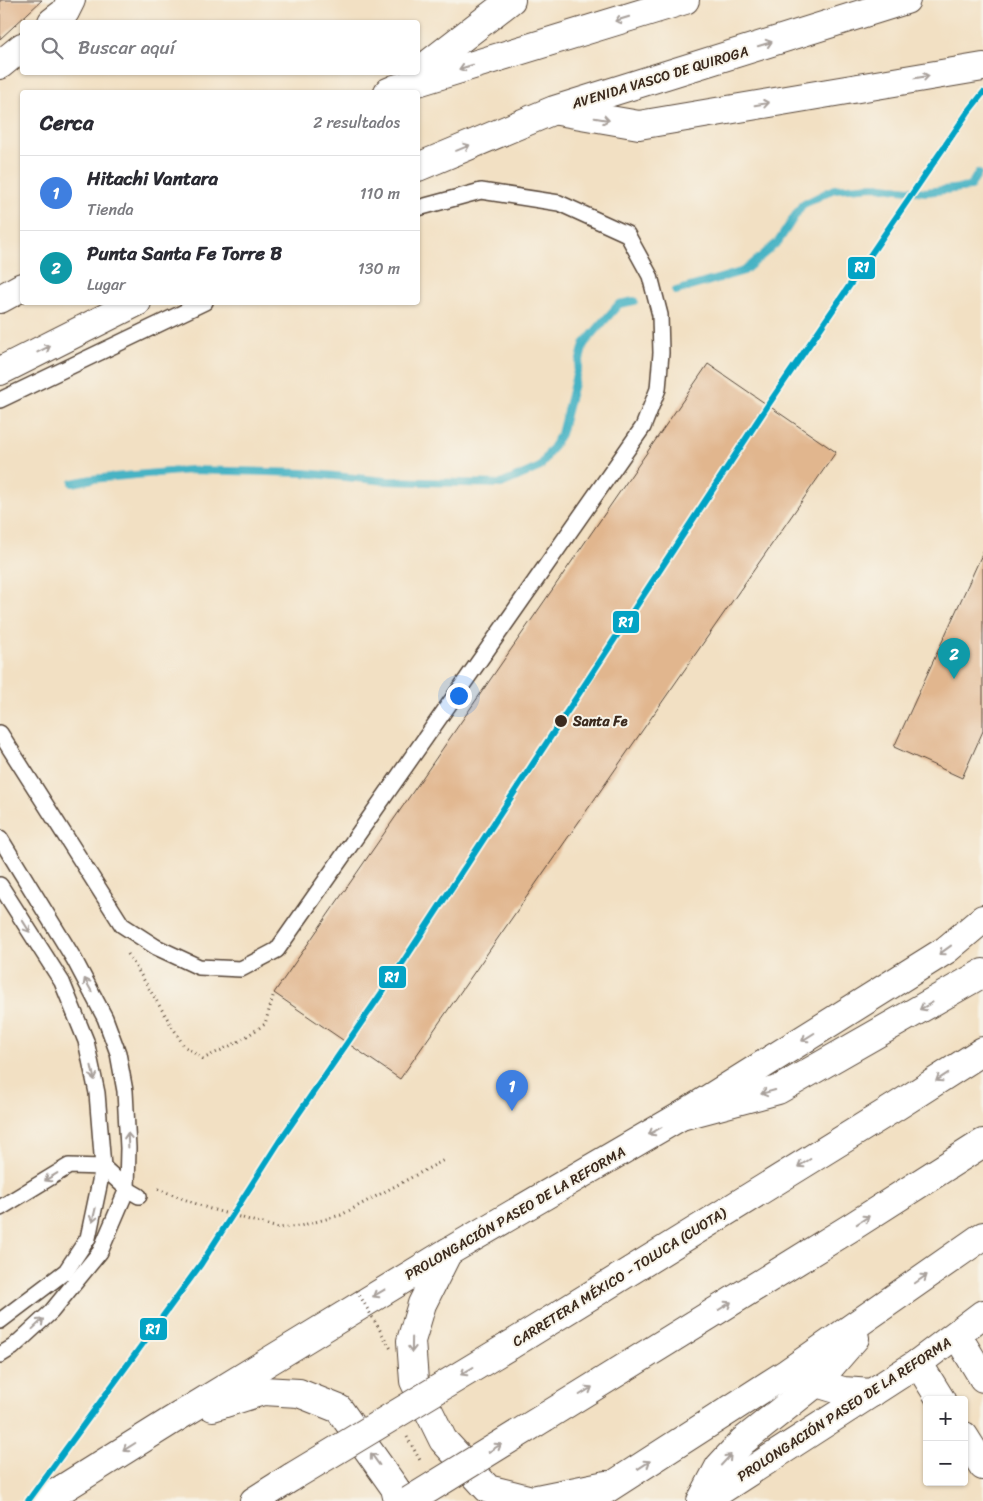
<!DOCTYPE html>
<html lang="es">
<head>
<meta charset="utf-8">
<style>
  :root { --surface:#fff; --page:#f7f7f7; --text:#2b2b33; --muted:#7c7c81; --line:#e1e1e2; --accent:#1f6fb2 }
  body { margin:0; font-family:Sriracha,sans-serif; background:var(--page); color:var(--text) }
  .controls { position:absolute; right:15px; bottom:15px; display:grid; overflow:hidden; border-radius:5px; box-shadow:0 1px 4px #0004 }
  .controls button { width:45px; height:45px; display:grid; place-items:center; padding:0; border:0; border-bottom:1px solid var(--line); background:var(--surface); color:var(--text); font:25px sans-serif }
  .you { position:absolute; left:458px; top:695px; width:18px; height:18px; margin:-12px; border:4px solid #fff; border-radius:50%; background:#1a73e8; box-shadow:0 0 0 8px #1a73e833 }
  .badge { display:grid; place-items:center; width:32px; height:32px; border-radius:50%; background:var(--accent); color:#fff; font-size:16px; font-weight:700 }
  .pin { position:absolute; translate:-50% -41px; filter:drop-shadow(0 1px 2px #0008) }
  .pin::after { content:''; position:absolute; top:26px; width:18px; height:15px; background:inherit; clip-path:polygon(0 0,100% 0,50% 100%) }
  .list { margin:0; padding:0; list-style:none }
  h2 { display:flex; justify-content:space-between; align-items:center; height:65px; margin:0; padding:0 20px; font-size:21px }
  h2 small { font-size:16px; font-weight:400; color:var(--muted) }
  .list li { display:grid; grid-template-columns:32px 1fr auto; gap:15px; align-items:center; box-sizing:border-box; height:75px; padding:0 20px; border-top:1px solid var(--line) }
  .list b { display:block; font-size:19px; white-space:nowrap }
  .list p { margin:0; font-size:16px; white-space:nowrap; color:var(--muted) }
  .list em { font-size:16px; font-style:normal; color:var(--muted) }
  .icon { flex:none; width:28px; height:28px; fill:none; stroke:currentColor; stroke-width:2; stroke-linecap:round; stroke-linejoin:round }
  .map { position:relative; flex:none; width:983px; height:1501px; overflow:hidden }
  .search { position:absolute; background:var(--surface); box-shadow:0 1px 4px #0004; left:20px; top:20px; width:400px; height:55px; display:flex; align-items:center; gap:12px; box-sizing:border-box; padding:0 18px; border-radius:5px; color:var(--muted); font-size:19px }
  .panel { position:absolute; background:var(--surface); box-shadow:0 1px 4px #0004; left:20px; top:90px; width:400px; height:215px; border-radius:5px }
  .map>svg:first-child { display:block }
</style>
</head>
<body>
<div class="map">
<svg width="983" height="1501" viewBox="0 0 983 1501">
  <rect width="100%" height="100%" fill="#f7f3e8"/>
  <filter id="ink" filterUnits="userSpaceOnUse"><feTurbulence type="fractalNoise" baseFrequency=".02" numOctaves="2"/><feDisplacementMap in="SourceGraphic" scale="10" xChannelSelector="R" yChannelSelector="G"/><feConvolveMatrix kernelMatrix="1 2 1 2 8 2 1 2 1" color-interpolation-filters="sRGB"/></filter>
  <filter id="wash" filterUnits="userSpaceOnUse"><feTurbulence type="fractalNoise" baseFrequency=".0096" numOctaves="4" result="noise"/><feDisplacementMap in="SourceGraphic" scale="20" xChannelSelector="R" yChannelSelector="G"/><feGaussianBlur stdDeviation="1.12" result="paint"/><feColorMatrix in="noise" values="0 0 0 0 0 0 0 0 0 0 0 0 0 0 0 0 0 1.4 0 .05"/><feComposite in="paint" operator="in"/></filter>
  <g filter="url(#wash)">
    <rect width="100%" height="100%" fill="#f2e0c3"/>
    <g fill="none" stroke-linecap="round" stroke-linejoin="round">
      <g stroke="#47b3c4" stroke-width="8">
        <polyline points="676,291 744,271 778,242 802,205 834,189 874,186 926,192 970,187 978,173"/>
        <polyline points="73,483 92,479 190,470 304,473 386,481 501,484 540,467 561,434 584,344 619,304 634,301"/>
      </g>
    </g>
    <g id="blocks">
      <g fill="#e1b68e">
        <polygon points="0,0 42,0 0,39"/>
        <polygon points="708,364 836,452 400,1079 274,993"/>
        <polygon points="983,552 983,731 962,778 894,747"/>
      </g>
    </g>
  </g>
  <g filter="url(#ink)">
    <use href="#blocks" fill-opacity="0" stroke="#564537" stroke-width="1"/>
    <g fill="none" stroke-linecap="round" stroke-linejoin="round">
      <defs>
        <g id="service">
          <polyline points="0,400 205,302"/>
          <polyline points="0,733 122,925 156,947 199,967 241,969 277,950 643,427 658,389 661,353 660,315 650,276 627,234 559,203 481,191 418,208"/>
          <polyline points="0,838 74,959 105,1018 118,1053 125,1091 128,1148 127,1189 100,1252 51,1312 13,1347 0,1355"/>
          <polyline points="0,885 62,982 86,1041 97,1093 103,1167 88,1238 66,1271 0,1321"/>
          <polyline points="0,1208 69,1166 103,1167 127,1189 139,1196"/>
        </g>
        <g id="minor">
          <polyline points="52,22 65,12 71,0"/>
          <polyline points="0,65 22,47"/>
          <polyline points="957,1335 983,1378"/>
          <polyline points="918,1363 941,1400"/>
          <polyline points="964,1436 983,1466"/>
          <polyline points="704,1501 918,1363 983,1314"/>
        </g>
        <g id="secondary">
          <polyline points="418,72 511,0"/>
          <polyline points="388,92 395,89 685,0"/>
          <polyline points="558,111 639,125 983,67"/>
          <polyline points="418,167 554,110 906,0"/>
          <polyline points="0,299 22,287"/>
          <polyline points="0,371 137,302"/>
          <polyline points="448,1252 422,1304 411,1341 414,1381 443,1440 488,1489 532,1500 606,1485"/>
          <polyline points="800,1378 843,1391 872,1393"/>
          <polyline points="213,1407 263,1391 299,1393 339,1409 395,1488 398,1501"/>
          <polyline points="43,1501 171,1421 448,1252 681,1116 946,950 983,919"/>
          <polyline points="588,1501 787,1373 983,1236"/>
          <polyline points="701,1501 719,1467 743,1441 816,1383 855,1338"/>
        </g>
        <g id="motorway">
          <polyline points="681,1116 778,1090 983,973"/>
          <polyline points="509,1346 897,1106 983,1051"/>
          <polyline points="545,1417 850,1228 983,1143"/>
          <polyline points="254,1501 292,1477"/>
        </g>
      </defs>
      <use href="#service" stroke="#564537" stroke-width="18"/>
      <use href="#minor" stroke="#564537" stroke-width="30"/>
      <use href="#secondary" stroke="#564537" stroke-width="30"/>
      <use href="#motorway" stroke="#564537" stroke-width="30"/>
      <g stroke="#564537" stroke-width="3" stroke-dasharray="1 4" stroke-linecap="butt">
        <polyline points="128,954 184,1046 203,1059 238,1042 265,1024 274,993"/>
        <polyline points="158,1189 207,1208 278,1228 300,1226 341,1215 446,1159"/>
        <polyline points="407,1437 421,1462"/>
      </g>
      <use href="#service" stroke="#fff" stroke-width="15"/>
      <use href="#minor" stroke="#fff" stroke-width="28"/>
      <use href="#secondary" stroke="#fff" stroke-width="28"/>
      <use href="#motorway" stroke="#fff" stroke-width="28"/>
      <defs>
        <g id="motorway-bridge">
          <polyline points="292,1477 509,1346"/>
          <polyline points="409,1501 545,1417"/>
        </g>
      </defs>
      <use href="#motorway-bridge" stroke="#564537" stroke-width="30" stroke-linecap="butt"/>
      <polyline stroke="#564537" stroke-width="3" stroke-dasharray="1 4" stroke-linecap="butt" points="357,1291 391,1349"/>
      <use href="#motorway-bridge" stroke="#fff" stroke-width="28"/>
      <defs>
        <polyline id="rail-1" points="28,1501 201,1264 279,1142 403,962 770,402 968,112 983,93"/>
      </defs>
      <use href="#rail-1" stroke="#f7f3e8" stroke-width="10"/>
      <use href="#rail-1" stroke="#03a3c5" stroke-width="6"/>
    </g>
    <defs><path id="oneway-shaft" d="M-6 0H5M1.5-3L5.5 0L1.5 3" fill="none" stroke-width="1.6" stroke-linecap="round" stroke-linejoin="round" transform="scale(1.25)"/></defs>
    <g stroke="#a79f9a">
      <use href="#oneway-shaft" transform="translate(622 19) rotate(163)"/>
      <use href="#oneway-shaft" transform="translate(765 44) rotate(-17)"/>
      <use href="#oneway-shaft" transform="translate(466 67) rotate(163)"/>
      <use href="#oneway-shaft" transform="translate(922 77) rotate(-9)"/>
      <use href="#oneway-shaft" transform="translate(762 104) rotate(-9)"/>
      <use href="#oneway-shaft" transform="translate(602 119) rotate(10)"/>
      <use href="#oneway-shaft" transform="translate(463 148) rotate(-23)"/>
      <use href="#oneway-shaft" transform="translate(44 349) rotate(-27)"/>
      <use href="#oneway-shaft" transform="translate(26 926) rotate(58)"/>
      <use href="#oneway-shaft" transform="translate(945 950) rotate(144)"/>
      <use href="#oneway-shaft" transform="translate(88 985) rotate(-119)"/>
      <use href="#oneway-shaft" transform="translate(926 1006) rotate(151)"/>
      <use href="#oneway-shaft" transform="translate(808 1037) rotate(148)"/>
      <use href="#oneway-shaft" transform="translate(93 1073) rotate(78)"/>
      <use href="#oneway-shaft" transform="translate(942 1077) rotate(147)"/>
      <use href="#oneway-shaft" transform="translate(768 1092) rotate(165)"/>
      <use href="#oneway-shaft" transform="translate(655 1131) rotate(150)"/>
      <use href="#oneway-shaft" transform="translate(128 1140) rotate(-93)"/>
      <use href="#oneway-shaft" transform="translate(804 1163) rotate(148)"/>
      <use href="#oneway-shaft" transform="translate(51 1177) rotate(149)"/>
      <use href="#oneway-shaft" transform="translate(94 1215) rotate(103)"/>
      <use href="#oneway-shaft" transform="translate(863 1220) rotate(-33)"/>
      <use href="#oneway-shaft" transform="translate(921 1279) rotate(-35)"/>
      <use href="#oneway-shaft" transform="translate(379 1293) rotate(149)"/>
      <use href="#oneway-shaft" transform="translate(725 1306) rotate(-32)"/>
      <use href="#oneway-shaft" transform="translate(38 1324) rotate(-43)"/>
      <use href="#oneway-shaft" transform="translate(412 1345) rotate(91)"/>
      <use href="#oneway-shaft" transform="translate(467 1371) rotate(149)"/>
      <use href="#oneway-shaft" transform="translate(586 1391) rotate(-32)"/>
      <use href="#oneway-shaft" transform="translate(129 1447) rotate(148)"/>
      <use href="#oneway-shaft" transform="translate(495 1448) rotate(-32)"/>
      <use href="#oneway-shaft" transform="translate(375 1459) rotate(-126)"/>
      <use href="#oneway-shaft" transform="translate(726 1460) rotate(-47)"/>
      <use href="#oneway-shaft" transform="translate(644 1465) rotate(-33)"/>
    </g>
  </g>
  <circle fill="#3b2a1e" stroke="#f7f3e8" stroke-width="2" cx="561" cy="721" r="7"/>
  <g text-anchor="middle" stroke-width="4" stroke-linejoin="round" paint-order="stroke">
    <g font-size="14" fill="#3b2a1e" stroke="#f7f3e8">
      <text transform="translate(660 77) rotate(-17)" y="5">AVENIDA VASCO DE QUIROGA</text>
      <text transform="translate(515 1213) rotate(-30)" y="5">PROLONGACIÓN PASEO DE LA REFORMA</text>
      <text transform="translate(619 1277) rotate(-32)" y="5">CARRETERA MÉXICO - TOLUCA (CUOTA)</text>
      <text transform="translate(844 1409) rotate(-33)" y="5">PROLONGACIÓN PASEO DE LA REFORMA</text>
    </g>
    <g font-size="14" font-weight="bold" fill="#3b2a1e" stroke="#f7f3e8" text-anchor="start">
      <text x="573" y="726">Santa Fe</text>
    </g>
  </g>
  <g stroke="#f7f3e8" stroke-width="2">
    <rect x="847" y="256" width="29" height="24" rx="5" fill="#03a3c5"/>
    <rect x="612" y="610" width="28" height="24" rx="5" fill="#03a3c5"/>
    <rect x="378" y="965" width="29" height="24" rx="5" fill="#03a3c5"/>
    <rect x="139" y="1317" width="29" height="24" rx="5" fill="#03a3c5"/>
  </g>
  <g font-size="14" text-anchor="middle" font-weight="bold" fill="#fff">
    <text x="862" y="272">R1</text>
    <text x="626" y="627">R1</text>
    <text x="392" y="982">R1</text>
    <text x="153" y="1334">R1</text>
  </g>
</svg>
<div class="controls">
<button>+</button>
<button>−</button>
</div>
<div class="you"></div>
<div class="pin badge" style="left:512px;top:1111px;background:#3f7fe0">1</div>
<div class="pin badge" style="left:954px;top:679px;background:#0f9aa8">2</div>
<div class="search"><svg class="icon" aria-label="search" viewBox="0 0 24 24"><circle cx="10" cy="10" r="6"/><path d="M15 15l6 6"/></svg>Buscar aquí</div>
<section class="panel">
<h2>Cerca<small>2 resultados</small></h2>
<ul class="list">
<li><span class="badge" style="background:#3f7fe0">1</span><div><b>Hitachi Vantara</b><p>Tienda</p></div><em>110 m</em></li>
<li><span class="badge" style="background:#0f9aa8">2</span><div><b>Punta Santa Fe Torre B</b><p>Lugar</p></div><em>130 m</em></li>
</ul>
</section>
</div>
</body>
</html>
